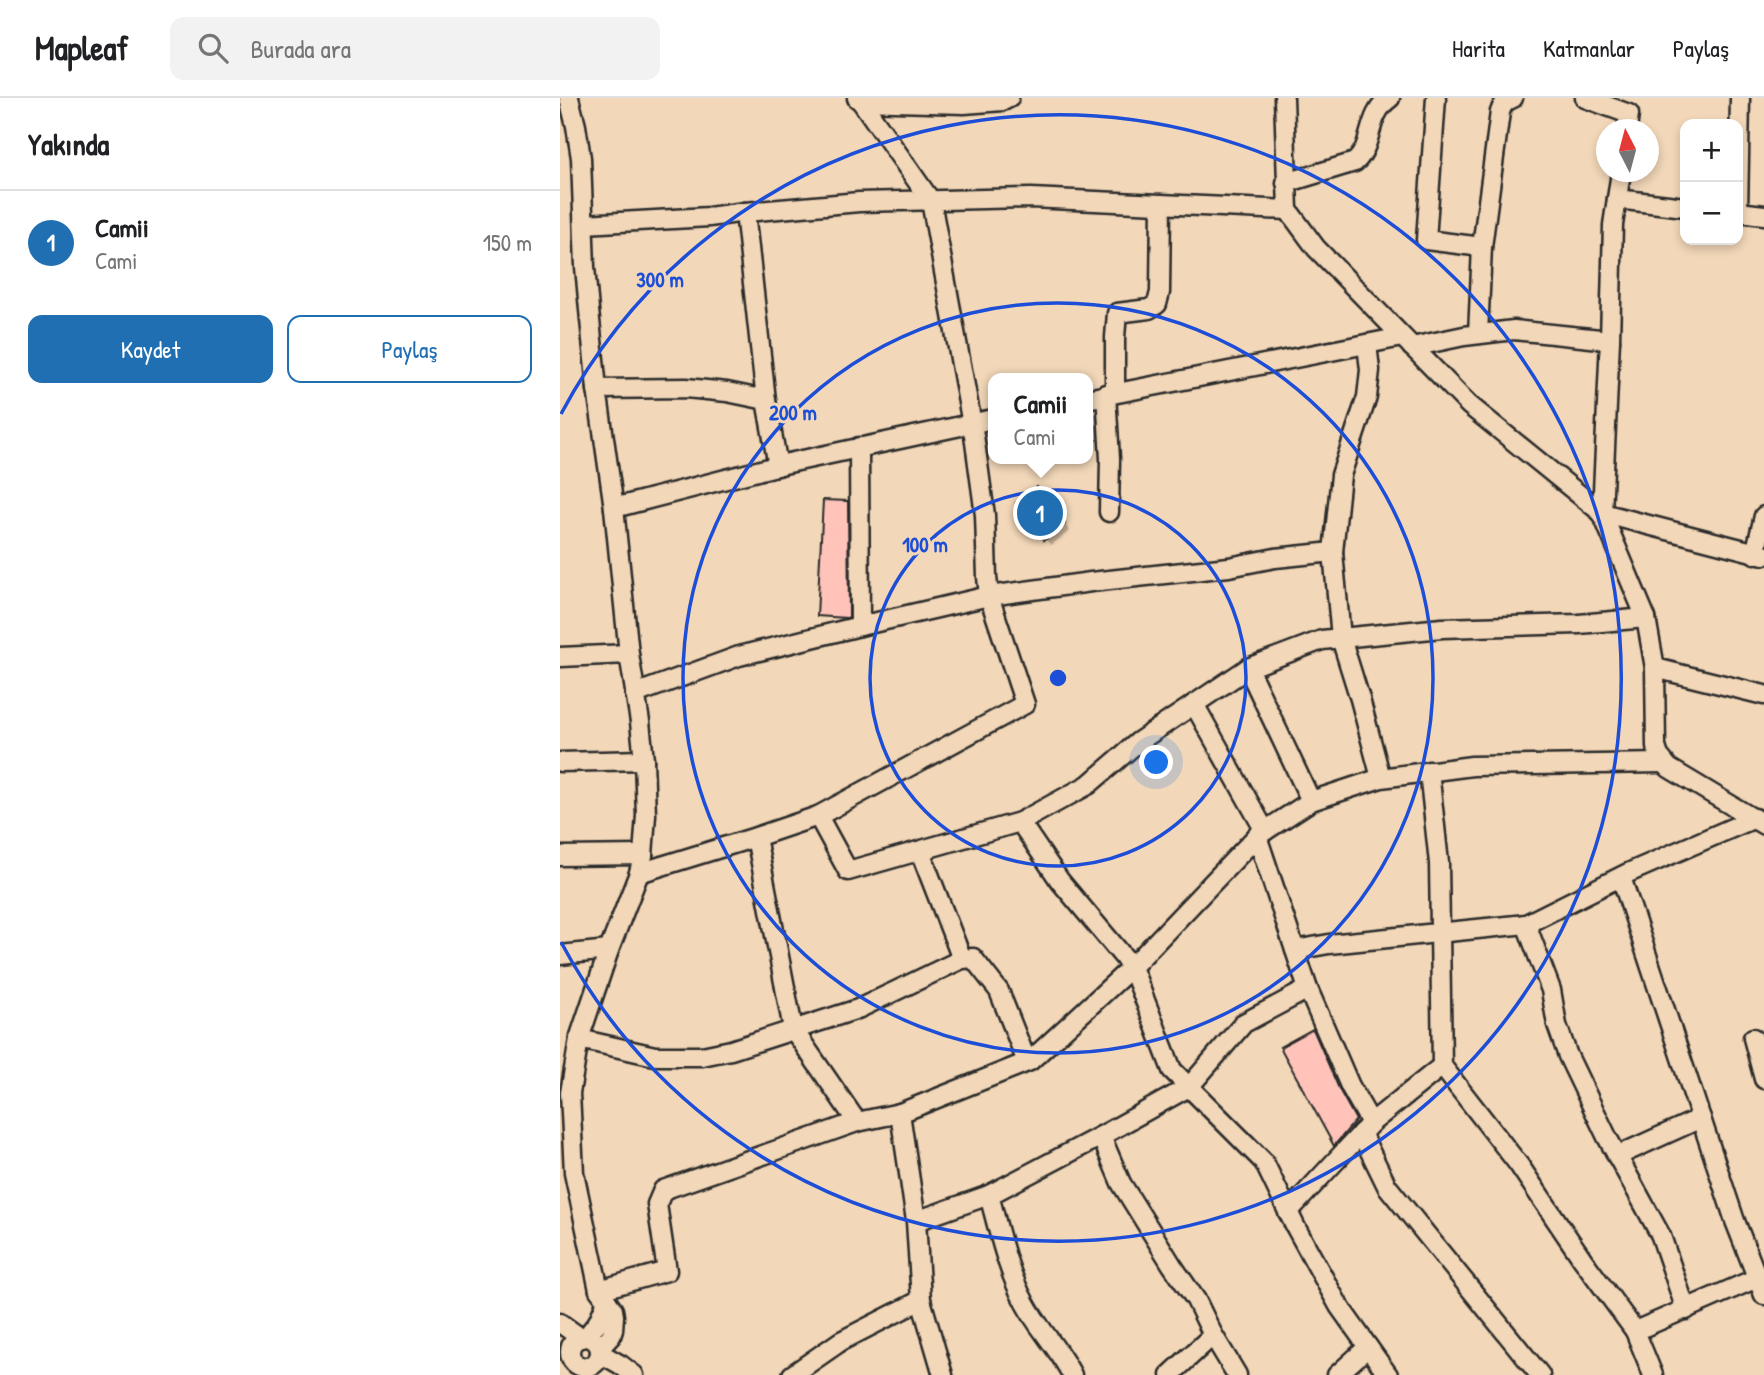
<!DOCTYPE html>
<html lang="tr">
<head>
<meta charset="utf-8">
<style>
  :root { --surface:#fff; --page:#f2f2f2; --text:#202124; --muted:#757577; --line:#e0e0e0; --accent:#1f6fb2 }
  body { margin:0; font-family:"Patrick Hand",sans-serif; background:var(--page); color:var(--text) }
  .controls { position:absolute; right:21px; top:21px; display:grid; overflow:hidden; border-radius:14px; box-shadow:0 4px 10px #0003 }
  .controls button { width:63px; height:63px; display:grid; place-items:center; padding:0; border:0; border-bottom:2px solid var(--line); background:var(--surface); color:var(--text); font:35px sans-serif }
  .compass { position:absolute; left:1036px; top:21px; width:63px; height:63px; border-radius:50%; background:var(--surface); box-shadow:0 4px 10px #0003; rotate:354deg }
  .you { position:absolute; left:597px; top:665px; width:24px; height:24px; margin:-18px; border:5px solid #fff; border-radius:50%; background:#1a73e8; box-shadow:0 0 0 10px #1a73e833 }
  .badge { display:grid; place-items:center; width:46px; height:46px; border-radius:50%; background:var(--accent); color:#fff; font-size:23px; font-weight:700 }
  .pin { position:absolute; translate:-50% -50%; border:4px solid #fff; box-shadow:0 2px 7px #0006 }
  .popup { position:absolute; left:428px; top:275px; width:105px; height:91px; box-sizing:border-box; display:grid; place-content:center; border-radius:14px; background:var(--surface); filter:drop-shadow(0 2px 5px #0005); font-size:23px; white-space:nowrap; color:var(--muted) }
  .popup b { font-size:26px; color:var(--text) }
  .popup::after { content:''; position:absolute; left:50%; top:100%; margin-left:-14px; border:14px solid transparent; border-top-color:var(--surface) }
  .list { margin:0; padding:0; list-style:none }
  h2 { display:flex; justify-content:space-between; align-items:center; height:91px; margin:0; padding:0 28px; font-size:30px }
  h2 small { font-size:23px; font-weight:400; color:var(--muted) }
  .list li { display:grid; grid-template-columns:46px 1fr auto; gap:21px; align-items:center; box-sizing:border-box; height:105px; padding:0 28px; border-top:2px solid var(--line) }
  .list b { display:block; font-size:26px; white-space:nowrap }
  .list p { margin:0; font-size:23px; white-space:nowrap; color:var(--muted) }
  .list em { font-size:23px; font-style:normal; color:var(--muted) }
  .actions { display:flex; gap:14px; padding:21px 28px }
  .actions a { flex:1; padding:16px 0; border:2px solid var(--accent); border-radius:14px; text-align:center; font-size:24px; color:var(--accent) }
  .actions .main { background:var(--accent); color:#fff }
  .icon { flex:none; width:38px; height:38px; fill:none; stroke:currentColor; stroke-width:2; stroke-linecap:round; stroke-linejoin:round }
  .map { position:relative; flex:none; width:1204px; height:1277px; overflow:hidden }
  header { display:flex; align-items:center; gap:42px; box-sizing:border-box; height:98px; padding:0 35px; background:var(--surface); border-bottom:2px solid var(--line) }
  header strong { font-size:33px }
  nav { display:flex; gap:38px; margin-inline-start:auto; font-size:24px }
  .search { width:490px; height:63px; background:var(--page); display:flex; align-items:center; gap:18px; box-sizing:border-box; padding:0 24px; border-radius:14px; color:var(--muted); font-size:26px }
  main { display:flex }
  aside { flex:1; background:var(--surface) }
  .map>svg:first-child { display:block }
</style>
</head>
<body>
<header>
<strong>Mapleaf</strong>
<div class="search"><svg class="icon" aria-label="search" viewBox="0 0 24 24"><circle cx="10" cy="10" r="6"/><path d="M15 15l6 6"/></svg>Burada ara</div>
<nav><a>Harita</a><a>Katmanlar</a><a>Paylaş</a></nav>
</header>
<main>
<aside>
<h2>Yakında<small></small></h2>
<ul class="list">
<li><span class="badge">1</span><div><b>Camii</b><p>Cami</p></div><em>150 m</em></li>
</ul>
<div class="actions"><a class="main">Kaydet</a><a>Paylaş</a></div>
</aside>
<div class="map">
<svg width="1204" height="1277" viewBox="0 0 1204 1277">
  <rect width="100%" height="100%" fill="#f2d7b8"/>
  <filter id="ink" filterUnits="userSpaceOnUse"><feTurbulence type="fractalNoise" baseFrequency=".0143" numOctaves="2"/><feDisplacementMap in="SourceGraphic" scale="14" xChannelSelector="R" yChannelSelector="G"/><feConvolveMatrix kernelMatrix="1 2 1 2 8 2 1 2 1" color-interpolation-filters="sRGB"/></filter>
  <g filter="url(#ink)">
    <g fill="#0003">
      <polygon points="483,398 510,433 491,447 485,441"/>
      <polygon points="722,949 780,995 796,1024 776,1047"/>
    </g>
    <g fill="#ffc3ba" stroke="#2b2b2b" stroke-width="2">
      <polygon points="477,389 505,426 484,442 456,405"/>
      <polygon points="263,402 288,403 289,519 287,520 257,518"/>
      <polygon points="753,931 780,993 796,1022 774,1048 720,949"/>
    </g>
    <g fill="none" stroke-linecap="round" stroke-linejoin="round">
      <defs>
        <g id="minor">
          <polyline points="9,0 16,28 21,60 25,169 29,212 37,291 54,410 69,556 80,624 84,662 86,717 83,757 79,775 49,852 19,941 10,995 14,1075 39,1192 53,1212 54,1218 53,1232 51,1238 40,1250"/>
          <polyline points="297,0 301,3 371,103 414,337 425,417 427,479 429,498 531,484 669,469 715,460 773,454 781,540 762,542 688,570 578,644 528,687 460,724"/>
          <polyline points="724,0 728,112 756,150 909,307 1042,415 1204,457"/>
          <polyline points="876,0 866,142 922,149"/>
          <polyline points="1025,0 1069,16 1067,32"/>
          <polyline points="301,3 404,6 443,3 449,0"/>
          <path d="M726 85 795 64C814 47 806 17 830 0"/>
          <polyline points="1057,101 1125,109"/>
          <polyline points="1178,114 1180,0"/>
          <polyline points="1178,114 1204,117"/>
          <polyline points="24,126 149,119 185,114 299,104 471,100 728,112"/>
          <path d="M918 236 922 149 940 14C942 7 945 3 953 0"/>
          <polyline points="1050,242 1053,127 1061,74"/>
          <polyline points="852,249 904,238 954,232 1050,242 1042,415 1086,520 1095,570 1096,649 1099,658 1109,670 1204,727"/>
          <polyline points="37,291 126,290 167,294 206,302 185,114"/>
          <polyline points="555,295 555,239 557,215 589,211 597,206 600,194 601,106"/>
          <polyline points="546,296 550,361 549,414"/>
          <polyline points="527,301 842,239"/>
          <polyline points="206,302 218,368"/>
          <polyline points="54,410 224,366 433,321"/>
          <polyline points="773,454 781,377 807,299 810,272 807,246"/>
          <polyline points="1195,456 1204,418"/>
          <polyline points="0,559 69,556"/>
          <polyline points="688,570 751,703"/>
          <polyline points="1095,570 1204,597"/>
          <polyline points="75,596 179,558 300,528 299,349"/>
          <polyline points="634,606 705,733"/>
          <polyline points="0,664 84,662"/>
          <polyline points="869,673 879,765 882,968"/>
          <polyline points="821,680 800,601 781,540 882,530 1019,526 1086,520"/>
          <polyline points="697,738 751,703 821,680 912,668 1104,665"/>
          <polyline points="196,739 233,931 297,1024 340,1015 470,963 572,869 500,783 460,724 288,773 258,718"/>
          <polyline points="0,758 83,757"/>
          <polyline points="79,775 196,739 258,718 465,606 429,498 300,528"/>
          <polyline points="1061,779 1175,1123 1204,1197"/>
          <polyline points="966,826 991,892 997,927 1008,958 1047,1039 1101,1138 1126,1212"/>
          <polyline points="735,852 769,846 966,826 1068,775 1195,720"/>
          <polyline points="0,857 49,852"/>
          <polyline points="402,861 413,860 439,893 467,964"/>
          <polyline points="1193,940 1204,981"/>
          <polyline points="19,941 95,958 142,958 171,952 298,911 402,861 360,753"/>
          <polyline points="340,1015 356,1123 361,1202 383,1277"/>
          <polyline points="811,1025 882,968 959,1067 1023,1162 1075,1233 1093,1277"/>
          <polyline points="801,1035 827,1088 980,1277"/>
          <polyline points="541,1038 629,989 684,925 748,891 697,738 572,869 612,972 704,1064 735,1128 779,1208 828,1277"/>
          <polyline points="1057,1058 1141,1020"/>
          <polyline points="728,1114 811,1025 790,988 748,891"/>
          <polyline points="356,1123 429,1097"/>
          <polyline points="39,1192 107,1173 97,1106 103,1092 297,1024"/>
          <polyline points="0,1225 21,1240"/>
          <polyline points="1075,1233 1204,1177"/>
          <polyline points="26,1239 38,1224 47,1203"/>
          <circle cx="25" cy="1254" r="15"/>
          <polyline points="40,1255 61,1267 74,1277"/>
          <polyline points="232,1277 281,1243 361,1202"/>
          <path d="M512 1277C499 1251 478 1230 465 1205 447 1172 439 1133 429 1097L541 1038 561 1085 612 1167 636 1202 653 1237"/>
          <polyline points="610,1277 653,1237 677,1277"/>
          <polyline points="777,1277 808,1249"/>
        </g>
      </defs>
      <use href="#minor" stroke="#2b2b2b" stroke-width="23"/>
      <use href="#minor" stroke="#f2d7b8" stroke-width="18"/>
    </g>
  </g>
  <g fill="none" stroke="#1d4ed8" stroke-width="3.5">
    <circle cx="498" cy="580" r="188"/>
    <circle cx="498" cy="580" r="375"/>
    <path d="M1 316A563 563 0 1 1 1 844"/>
  </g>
  <circle cx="498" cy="580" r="10" fill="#1d4ed8" stroke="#f2d7b8" stroke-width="3.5"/>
  <g font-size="21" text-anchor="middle" font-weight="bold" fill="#1d4ed8" stroke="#f2d7b8" stroke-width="6" stroke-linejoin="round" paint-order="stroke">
    <text x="100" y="189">300 m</text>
    <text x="233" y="322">200 m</text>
    <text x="365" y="454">100 m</text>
  </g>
</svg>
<div class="controls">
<button>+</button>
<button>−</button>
</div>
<svg class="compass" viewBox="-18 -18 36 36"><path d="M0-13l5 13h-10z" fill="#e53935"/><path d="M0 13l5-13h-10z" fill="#757577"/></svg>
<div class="you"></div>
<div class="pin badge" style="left:480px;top:415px">1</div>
<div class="popup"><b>Camii</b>Cami</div>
</div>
</main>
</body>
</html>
